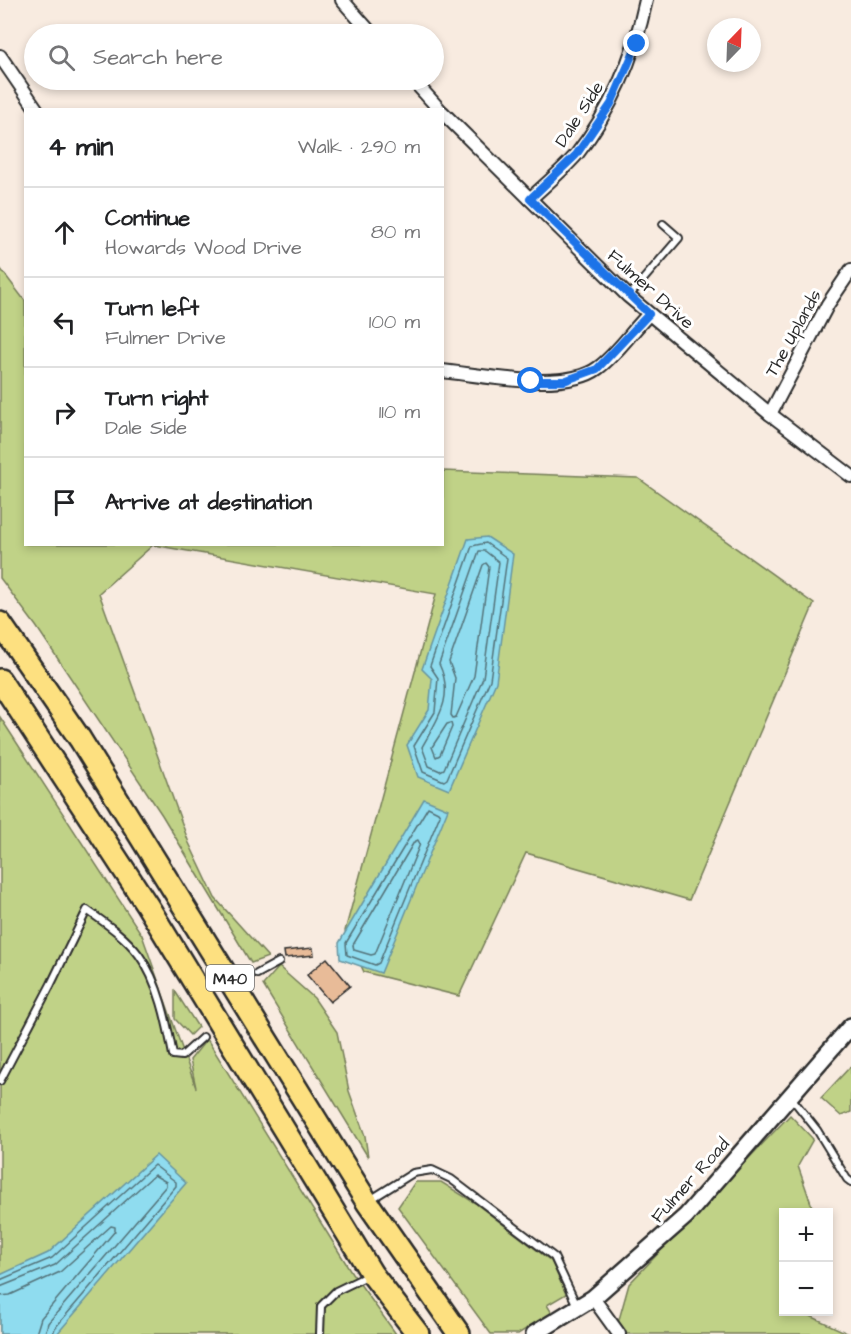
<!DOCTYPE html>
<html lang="en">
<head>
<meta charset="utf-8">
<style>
  :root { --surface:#fff; --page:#f2f2f2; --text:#202124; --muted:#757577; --line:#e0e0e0 }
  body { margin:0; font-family:"Architects Daughter",sans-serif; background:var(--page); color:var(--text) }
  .controls { position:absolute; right:18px; bottom:18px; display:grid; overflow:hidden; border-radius:0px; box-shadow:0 3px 9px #0003 }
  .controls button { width:54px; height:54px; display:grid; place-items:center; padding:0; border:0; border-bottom:2px solid var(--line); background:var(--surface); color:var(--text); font:30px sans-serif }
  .compass { position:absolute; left:707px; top:18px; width:54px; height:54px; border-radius:50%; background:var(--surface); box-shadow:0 3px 9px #0003; rotate:23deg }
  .stop { position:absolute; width:18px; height:18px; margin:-14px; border:4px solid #1a73e8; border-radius:50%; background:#fff }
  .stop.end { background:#1a73e8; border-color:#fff; box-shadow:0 2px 6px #0008 }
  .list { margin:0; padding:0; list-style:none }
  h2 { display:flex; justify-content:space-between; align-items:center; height:78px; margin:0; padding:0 24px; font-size:26px }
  h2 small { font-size:20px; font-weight:400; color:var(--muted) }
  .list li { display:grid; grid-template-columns:39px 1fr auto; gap:18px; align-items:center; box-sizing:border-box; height:90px; padding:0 24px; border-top:2px solid var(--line) }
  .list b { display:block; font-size:22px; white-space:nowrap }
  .list p { margin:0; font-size:20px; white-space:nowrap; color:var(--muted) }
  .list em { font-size:20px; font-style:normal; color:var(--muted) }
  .icon { flex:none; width:33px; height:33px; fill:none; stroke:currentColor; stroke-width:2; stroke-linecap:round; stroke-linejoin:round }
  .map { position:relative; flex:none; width:851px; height:1334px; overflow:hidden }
  .search { position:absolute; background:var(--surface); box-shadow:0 3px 9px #0003; left:24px; top:24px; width:420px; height:66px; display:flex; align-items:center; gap:15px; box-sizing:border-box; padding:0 21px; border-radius:33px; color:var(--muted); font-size:22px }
  .panel { position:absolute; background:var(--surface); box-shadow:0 3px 9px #0003; left:24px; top:108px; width:420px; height:438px; border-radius:0px }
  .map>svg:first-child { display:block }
</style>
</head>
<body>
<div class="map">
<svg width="851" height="1334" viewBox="0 0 851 1334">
  <rect width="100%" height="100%" fill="#f8ebe0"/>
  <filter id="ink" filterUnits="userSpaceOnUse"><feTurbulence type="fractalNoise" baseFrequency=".0167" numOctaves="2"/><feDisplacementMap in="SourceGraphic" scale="12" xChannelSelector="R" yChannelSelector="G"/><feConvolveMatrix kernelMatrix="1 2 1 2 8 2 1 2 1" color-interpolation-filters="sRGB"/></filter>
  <g filter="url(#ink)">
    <g fill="#c0d287" stroke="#767e59" stroke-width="1.5">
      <polygon points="0,268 25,301 26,544 442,544 443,471 638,478 814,604 689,900 526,853 459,996 364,972 345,931 436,594 153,545 99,593 189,843 215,898 268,957 251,963 162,815 36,626 0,578"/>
      <polygon points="0,717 142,935 196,1088 190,1060 207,1039 352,1273 396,1334 0,1334"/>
      <polygon points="279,967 314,998 337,1032 349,1091 365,1136 368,1157 263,985"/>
      <polygon points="175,991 198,1027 190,1035 175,1019"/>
      <polygon points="851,1066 851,1112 841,1116 821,1098"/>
      <polygon points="790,1115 813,1139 798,1166 814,1212 784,1212 784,1312 807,1312 806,1314 849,1334 627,1334 618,1323 629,1284"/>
      <polygon points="415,1182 441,1182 475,1203 551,1261 566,1294 547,1305 552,1313 518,1334 491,1334 398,1207"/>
    </g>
    <g fill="#8fdcef" stroke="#6795a1" stroke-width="1.5">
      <polygon points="487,537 513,554 496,682 449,790 418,777 407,745 429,710 432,679 422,669 468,539"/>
      <polygon points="424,799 448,809 381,973 340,959 339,943"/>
      <polygon points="156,1155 186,1183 57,1334 0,1334 0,1275 48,1253"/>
    </g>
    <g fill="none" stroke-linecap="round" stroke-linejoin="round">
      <g stroke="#537279" stroke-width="1.5">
        <polygon points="486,543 507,558 490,680 447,779 444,781 423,772 414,746 435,712 438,678 430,666 472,546"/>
        <path d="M479 551H485L499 562 483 678 444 769 440 771 429 766 422 747C438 718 455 697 439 664Z"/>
        <polygon points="486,563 489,567 474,676 456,717 453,718 451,715 455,678 449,662 483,565"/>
        <polygon points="451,723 452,727 440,755 436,757 432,747 447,724"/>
        <polygon points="428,807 438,812 440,815 379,963 375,965 347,955 346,943"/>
        <polygon points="418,840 420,844 375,954 371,955 354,950 353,945 414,842"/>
        <polyline points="0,1280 52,1258 154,1165 176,1182 176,1186 55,1328 53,1334"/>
        <polyline points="0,1287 55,1265 154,1175 166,1182 166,1186 48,1323 45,1334"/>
        <polyline points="0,1296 10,1295 60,1272 111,1226 115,1227 115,1231 41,1318 36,1334"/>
      </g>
    </g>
    <g fill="#e8bb98" stroke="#2b2b2b" stroke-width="1.5">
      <polygon points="313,948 314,955 285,958 284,951"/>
      <polygon points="327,958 350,986 330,1002 307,975"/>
    </g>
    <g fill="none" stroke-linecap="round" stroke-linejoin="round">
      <defs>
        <g id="service">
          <polyline points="629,296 679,238 663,224"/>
          <polyline points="257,974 279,962"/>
          <path d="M0 1081 51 984 87 910C105 923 125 936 139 955 159 982 167 1023 173 1055L182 1056 203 1037"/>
          <polyline points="790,1096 817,1130 847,1179 851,1182"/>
          <polyline points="370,1200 413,1173 432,1170 451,1179 554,1257 577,1306"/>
          <polyline points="320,1334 321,1306 336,1291 369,1275"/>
        </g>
        <g id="minor">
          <polyline points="342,0 372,34"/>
          <polyline points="0,56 37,110"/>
          <polyline points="413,80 440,110"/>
          <polyline points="442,112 628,296 770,414 851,476"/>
          <path d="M530 199C546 184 563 170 577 154 613 108 634 57 646 0"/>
          <path d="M442 371C482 375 565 393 598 368 617 354 632 331 649 314"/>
          <polyline points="770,414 828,304 851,270"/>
          <polyline points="593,1298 619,1334"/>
        </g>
        <polyline id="tertiary" points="534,1334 593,1298 686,1216 851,1026"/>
        <g id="motorway">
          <polyline points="0,623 80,739 367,1202 459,1334"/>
          <polyline points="0,680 147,905 372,1274 418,1334"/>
        </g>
      </defs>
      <use href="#service" stroke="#2b2b2b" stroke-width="10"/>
      <use href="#minor" stroke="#2b2b2b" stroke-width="16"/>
      <use href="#tertiary" stroke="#2b2b2b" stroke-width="20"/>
      <use href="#motorway" stroke="#2b2b2b" stroke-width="26"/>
      <use href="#service" stroke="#fff" stroke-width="6"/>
      <use href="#minor" stroke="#fff" stroke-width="12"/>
      <use href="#tertiary" stroke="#fff" stroke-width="15"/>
      <use href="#motorway" stroke="#fde080" stroke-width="21"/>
    </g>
  </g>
  <g fill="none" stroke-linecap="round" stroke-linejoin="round" filter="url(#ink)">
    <polyline stroke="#1a73e8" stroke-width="8" points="531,381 564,381 597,369 649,314 530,199 576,155 611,104 637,44"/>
  </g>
  <g text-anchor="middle" stroke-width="6" stroke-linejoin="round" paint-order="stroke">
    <rect fill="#fff" stroke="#6b6b6b" stroke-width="1.5" x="206" y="965" width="48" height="26" rx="4.5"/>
    <g font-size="16" font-weight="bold" fill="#2b2b2b">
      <text x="230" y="984">M40</text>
    </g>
    <g font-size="18" fill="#2b2b2b" stroke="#fff">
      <text transform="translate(579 114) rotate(-57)" y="6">Dale Side</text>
      <text transform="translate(651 289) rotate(42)" y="6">Fulmer Drive</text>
      <text transform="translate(793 333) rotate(-61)" y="6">The Uplands</text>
      <text transform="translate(690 1180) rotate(-48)" y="6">Fulmer Road</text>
    </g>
  </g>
</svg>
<div class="controls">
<button>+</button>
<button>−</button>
</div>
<svg class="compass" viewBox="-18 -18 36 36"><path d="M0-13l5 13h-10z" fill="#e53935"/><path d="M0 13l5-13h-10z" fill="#757577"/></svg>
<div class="stop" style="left:531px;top:381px"></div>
<div class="stop end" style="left:637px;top:44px"></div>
<div class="search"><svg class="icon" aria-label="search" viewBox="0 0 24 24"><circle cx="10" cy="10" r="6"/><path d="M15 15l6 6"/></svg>Search here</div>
<section class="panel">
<h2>4 min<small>Walk · 290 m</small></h2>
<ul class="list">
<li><svg class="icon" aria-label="ahead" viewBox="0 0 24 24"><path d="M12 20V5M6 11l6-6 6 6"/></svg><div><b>Continue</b><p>Howards Wood Drive</p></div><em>80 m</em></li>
<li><svg class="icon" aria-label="left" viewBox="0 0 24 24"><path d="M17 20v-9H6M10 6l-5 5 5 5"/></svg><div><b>Turn left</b><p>Fulmer Drive</p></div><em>100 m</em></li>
<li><svg class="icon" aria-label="right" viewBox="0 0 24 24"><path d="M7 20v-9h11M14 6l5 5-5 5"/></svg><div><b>Turn right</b><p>Dale Side</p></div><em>110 m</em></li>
<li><svg class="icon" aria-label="arrive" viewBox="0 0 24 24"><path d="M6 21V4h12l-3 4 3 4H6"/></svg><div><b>Arrive at destination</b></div></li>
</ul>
</section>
</div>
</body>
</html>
